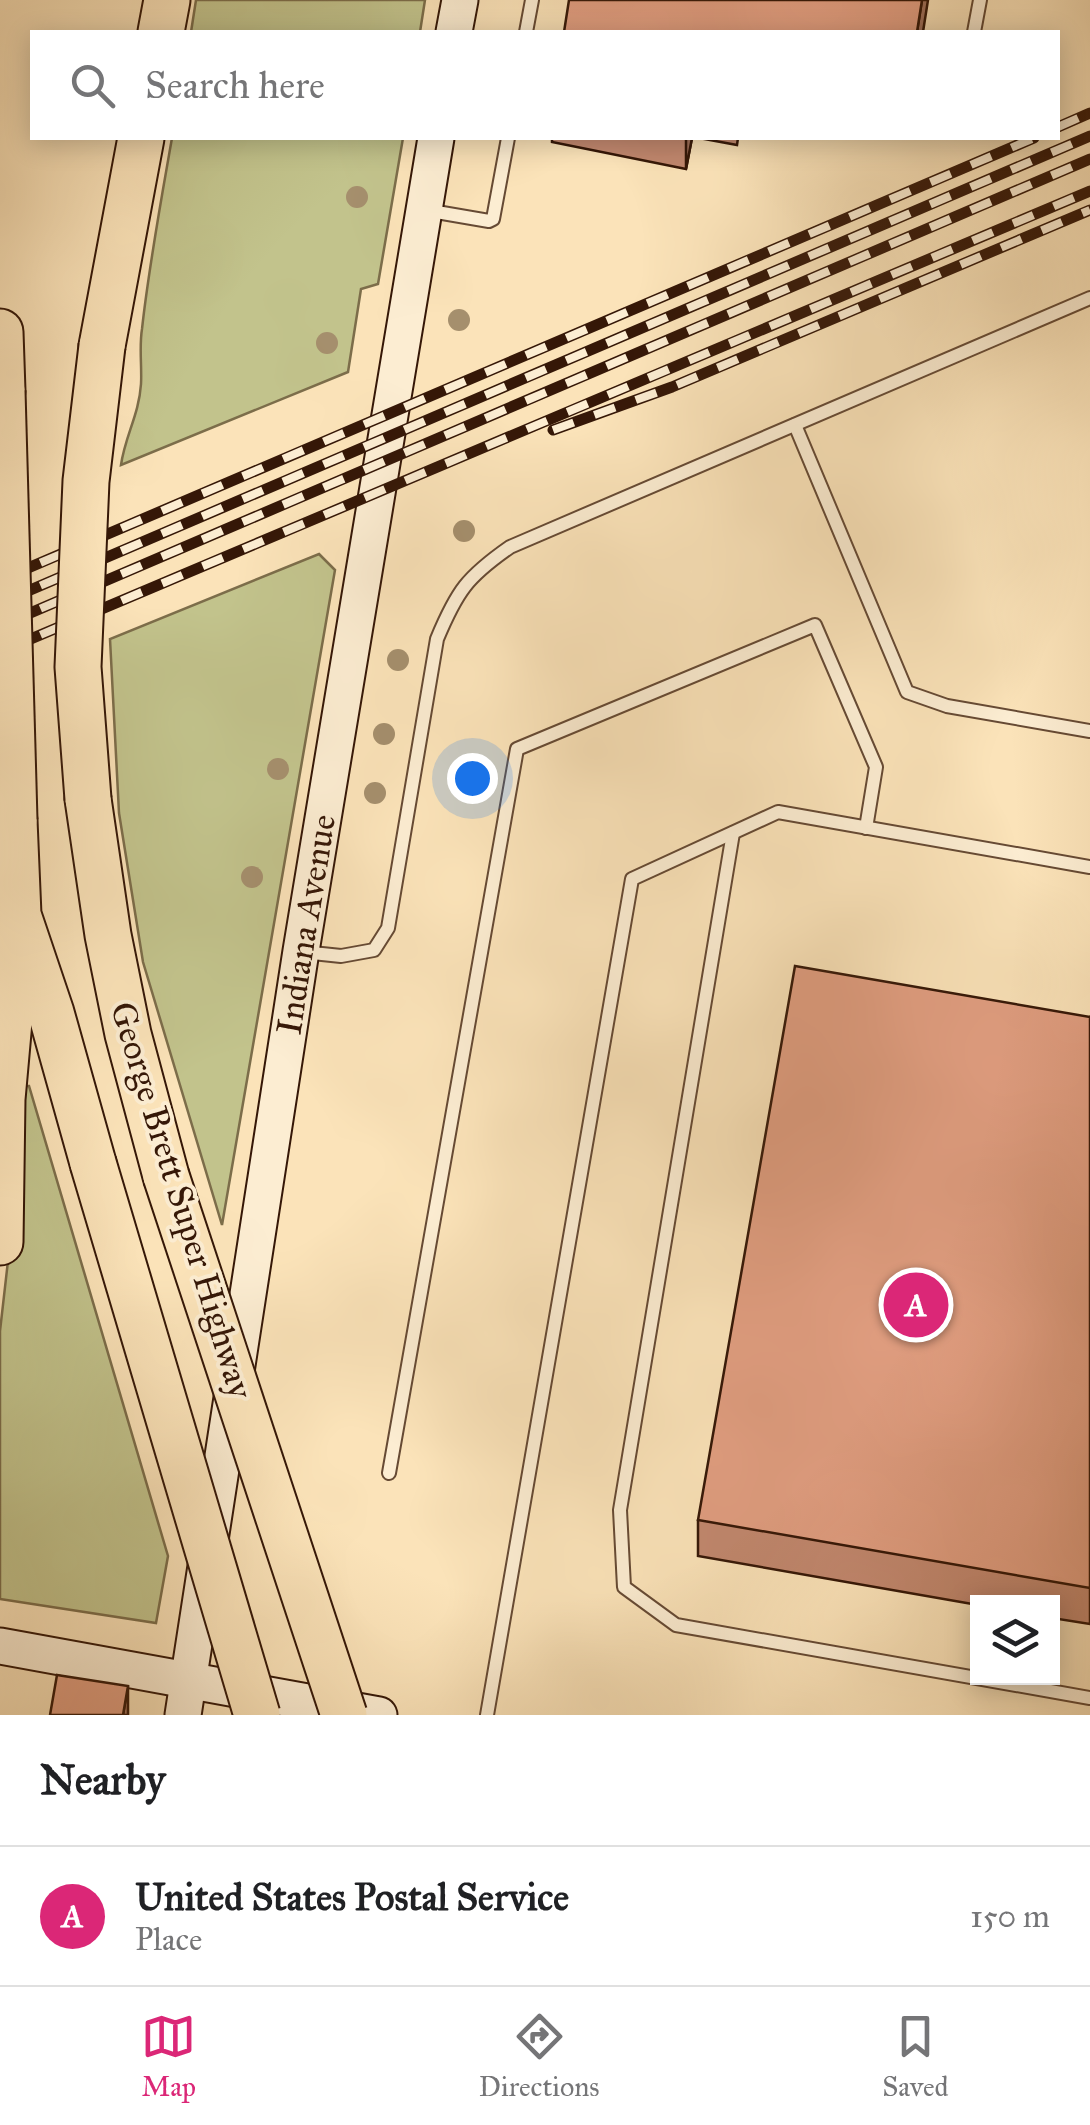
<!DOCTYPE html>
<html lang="en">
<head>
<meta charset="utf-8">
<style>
  :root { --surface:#fff; --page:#f6f6f6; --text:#202124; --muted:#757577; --line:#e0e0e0; --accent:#db2777 }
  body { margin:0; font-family:"IM FELL Great Primer",serif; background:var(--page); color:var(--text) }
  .controls { position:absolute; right:30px; bottom:30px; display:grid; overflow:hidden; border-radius:0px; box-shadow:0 5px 25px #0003 }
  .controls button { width:90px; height:90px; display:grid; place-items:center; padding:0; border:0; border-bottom:2px solid var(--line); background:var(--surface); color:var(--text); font:50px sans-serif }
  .you { position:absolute; left:472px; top:778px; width:35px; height:35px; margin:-25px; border:8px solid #fff; border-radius:50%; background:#1a73e8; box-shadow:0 0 0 15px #1a73e833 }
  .badge { display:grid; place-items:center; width:65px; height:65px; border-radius:50%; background:var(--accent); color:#fff; font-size:32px; font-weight:700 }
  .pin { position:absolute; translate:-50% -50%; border:5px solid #fff; box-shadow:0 2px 10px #0006 }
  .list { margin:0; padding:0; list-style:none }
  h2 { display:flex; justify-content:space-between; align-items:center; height:130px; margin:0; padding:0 40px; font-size:42px }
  h2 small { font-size:32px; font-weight:400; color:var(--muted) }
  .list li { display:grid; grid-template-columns:65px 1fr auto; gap:30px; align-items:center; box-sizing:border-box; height:140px; padding:0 40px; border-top:2px solid var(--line) }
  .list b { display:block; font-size:38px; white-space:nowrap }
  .list p { margin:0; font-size:32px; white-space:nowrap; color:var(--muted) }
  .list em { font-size:32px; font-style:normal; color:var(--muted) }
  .icon { flex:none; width:55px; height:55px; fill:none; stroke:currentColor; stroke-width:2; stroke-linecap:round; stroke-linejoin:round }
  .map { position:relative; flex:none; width:1090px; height:1715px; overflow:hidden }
  .search { position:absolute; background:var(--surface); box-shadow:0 5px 25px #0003; left:30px; right:30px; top:30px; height:110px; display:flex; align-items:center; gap:25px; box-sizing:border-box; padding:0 35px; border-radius:0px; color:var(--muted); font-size:38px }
  .sheet { height:270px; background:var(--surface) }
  nav { display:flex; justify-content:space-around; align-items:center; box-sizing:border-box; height:140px; border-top:2px solid var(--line); background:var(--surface); font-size:28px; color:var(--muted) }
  nav a { display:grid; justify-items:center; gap:5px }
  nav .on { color:var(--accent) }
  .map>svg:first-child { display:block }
</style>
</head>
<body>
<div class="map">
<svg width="1090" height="1715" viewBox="0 0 1090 1715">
  <rect width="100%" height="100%" fill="#fbe3b9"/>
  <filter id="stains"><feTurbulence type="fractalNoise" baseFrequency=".002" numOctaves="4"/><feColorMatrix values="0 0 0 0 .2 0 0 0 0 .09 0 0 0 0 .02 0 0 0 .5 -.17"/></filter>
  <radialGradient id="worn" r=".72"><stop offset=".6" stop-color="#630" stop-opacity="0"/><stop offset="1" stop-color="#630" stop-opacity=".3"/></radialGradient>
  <g fill="#c2c38c" stroke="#7c6d4a" stroke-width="2.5">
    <polygon points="196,0 425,0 420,32 191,32"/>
    <path d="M172 138H403L378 284 361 289 348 372 121 465C125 436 139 415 141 384 142 366 139 347 142 329 149 265 161 201 172 138Z"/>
    <polygon points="319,554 335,570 222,1225 143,962 119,813 110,639"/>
    <polygon points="17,1086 29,1086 168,1556 156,1623 0,1599 0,1331 13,1217"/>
  </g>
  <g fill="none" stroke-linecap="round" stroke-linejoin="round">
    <defs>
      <g id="lane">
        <polyline points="526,32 532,0"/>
        <polyline points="974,32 980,0"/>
        <polyline points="425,210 489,221 493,219 508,138"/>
        <polyline points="795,425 907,692 947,706 1090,731"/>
        <polyline points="733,833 620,1510 624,1587 676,1625 1090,1698"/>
        <path d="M303 952 341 956 374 950 388 928 437 639C457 591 467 577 510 547L1090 298"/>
        <polyline points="389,1473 517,749 815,625 876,767 866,828"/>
        <polyline points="487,1715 632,879 778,812 1090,867"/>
      </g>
      <g id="secondary">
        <polyline points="454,32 460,0"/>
        <polyline points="0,1646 379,1715"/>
        <path id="s1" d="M183 1715 301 951 436 138"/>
      </g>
      <g id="highway">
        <polyline points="161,32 167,0"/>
        <polyline points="0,332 2,391"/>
        <polyline points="102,346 141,138"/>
        <polyline points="88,799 108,935 128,1034 166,1176"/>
        <polyline points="14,820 18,915 51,1013 93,1163"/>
        <polyline points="0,1242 2,1099 17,932"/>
      </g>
    </defs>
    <use href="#lane" stroke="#664a34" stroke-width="16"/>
    <use href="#secondary" stroke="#351707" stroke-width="39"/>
    <use href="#highway" stroke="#351707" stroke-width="49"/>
    <use href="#lane" stroke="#fcedd2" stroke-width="12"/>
    <use href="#secondary" stroke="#fcedd2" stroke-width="35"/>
    <use href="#highway" stroke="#fbe3b9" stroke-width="45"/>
    <defs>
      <g id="rail">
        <polyline points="1058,127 1090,113"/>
        <polyline points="553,430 672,387 1090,210"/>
        <polyline points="0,580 1034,138"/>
        <polyline points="0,603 1090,136"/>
        <polyline points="0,626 1090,159"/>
        <polyline points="0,652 1090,191"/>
      </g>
    </defs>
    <use href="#rail" stroke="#351707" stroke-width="11"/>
    <use href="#rail" stroke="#fcedd2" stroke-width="8" stroke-dasharray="22" stroke-linecap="butt"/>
    <defs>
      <g id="highway-bridge">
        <polyline points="2,391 14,820"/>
        <polyline points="88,799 78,667 86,481 102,346"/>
        <polyline points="93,1163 257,1715"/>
        <polyline points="166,1176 344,1715"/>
      </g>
    </defs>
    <use href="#highway-bridge" stroke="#351707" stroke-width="49" stroke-linecap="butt"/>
    <use href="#highway-bridge" stroke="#fbe3b9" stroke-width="45"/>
  </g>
  <g fill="#a58f6d">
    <circle cx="357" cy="197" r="11"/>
    <circle cx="459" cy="320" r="11"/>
    <circle cx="327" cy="343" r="11"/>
    <circle cx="464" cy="531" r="11"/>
    <circle cx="398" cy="660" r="11"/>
    <circle cx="384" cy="734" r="11"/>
    <circle cx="278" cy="769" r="11"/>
    <circle cx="375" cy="793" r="11"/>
    <circle cx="252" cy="877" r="11"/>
  </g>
  <g fill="#c2886f" stroke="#351707" stroke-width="2.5">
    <polygon points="552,138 692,138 686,169 552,142"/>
    <polygon points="699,138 738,138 737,145"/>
    <polygon points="1090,1017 1090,1624 1052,1618 1052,1602 978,1602 978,1605 698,1556 698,1520"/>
  </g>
  <g fill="#9e6f5a" stroke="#351707" stroke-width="2.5">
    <polygon points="922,0 928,0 923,32 917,32"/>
    <polygon points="686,138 692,138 686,169"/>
    <polygon points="128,1686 128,1715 123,1715"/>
  </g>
  <g fill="#e19e81" stroke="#351707" stroke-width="2.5">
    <polygon points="569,0 922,0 917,32 564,32"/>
    <polygon points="795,966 1090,1017 1090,1588 698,1520"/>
    <polygon points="57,1675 128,1686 123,1715 50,1715"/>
  </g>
  <g text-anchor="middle" stroke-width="8" stroke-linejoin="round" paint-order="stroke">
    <g font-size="35" fill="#351707" stroke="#fcedd2">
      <text dy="12" stroke="none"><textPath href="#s1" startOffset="800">Indiana Avenue</textPath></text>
      <text transform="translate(182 1200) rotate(73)" y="12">George Brett Super Highway</text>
    </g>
  </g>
  <rect width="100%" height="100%" filter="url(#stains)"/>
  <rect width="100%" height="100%" fill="url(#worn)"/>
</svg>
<div class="controls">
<button><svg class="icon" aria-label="layers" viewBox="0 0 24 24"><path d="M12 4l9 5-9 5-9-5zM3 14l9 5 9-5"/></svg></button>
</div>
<div class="you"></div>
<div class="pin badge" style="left:916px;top:1305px">A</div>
<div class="search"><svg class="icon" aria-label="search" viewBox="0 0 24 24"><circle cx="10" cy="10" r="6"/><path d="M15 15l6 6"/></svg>Search here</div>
</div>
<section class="sheet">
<h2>Nearby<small></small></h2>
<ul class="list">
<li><span class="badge">A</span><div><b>United States Postal Service</b><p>Place</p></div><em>150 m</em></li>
</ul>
</section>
<nav>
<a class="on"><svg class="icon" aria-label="map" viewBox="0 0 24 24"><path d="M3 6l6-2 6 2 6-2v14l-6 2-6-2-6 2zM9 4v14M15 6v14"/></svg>Map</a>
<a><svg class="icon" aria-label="directions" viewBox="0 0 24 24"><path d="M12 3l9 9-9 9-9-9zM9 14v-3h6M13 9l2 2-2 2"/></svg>Directions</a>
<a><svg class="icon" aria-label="saved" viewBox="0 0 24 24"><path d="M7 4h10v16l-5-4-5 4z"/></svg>Saved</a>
</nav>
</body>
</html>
